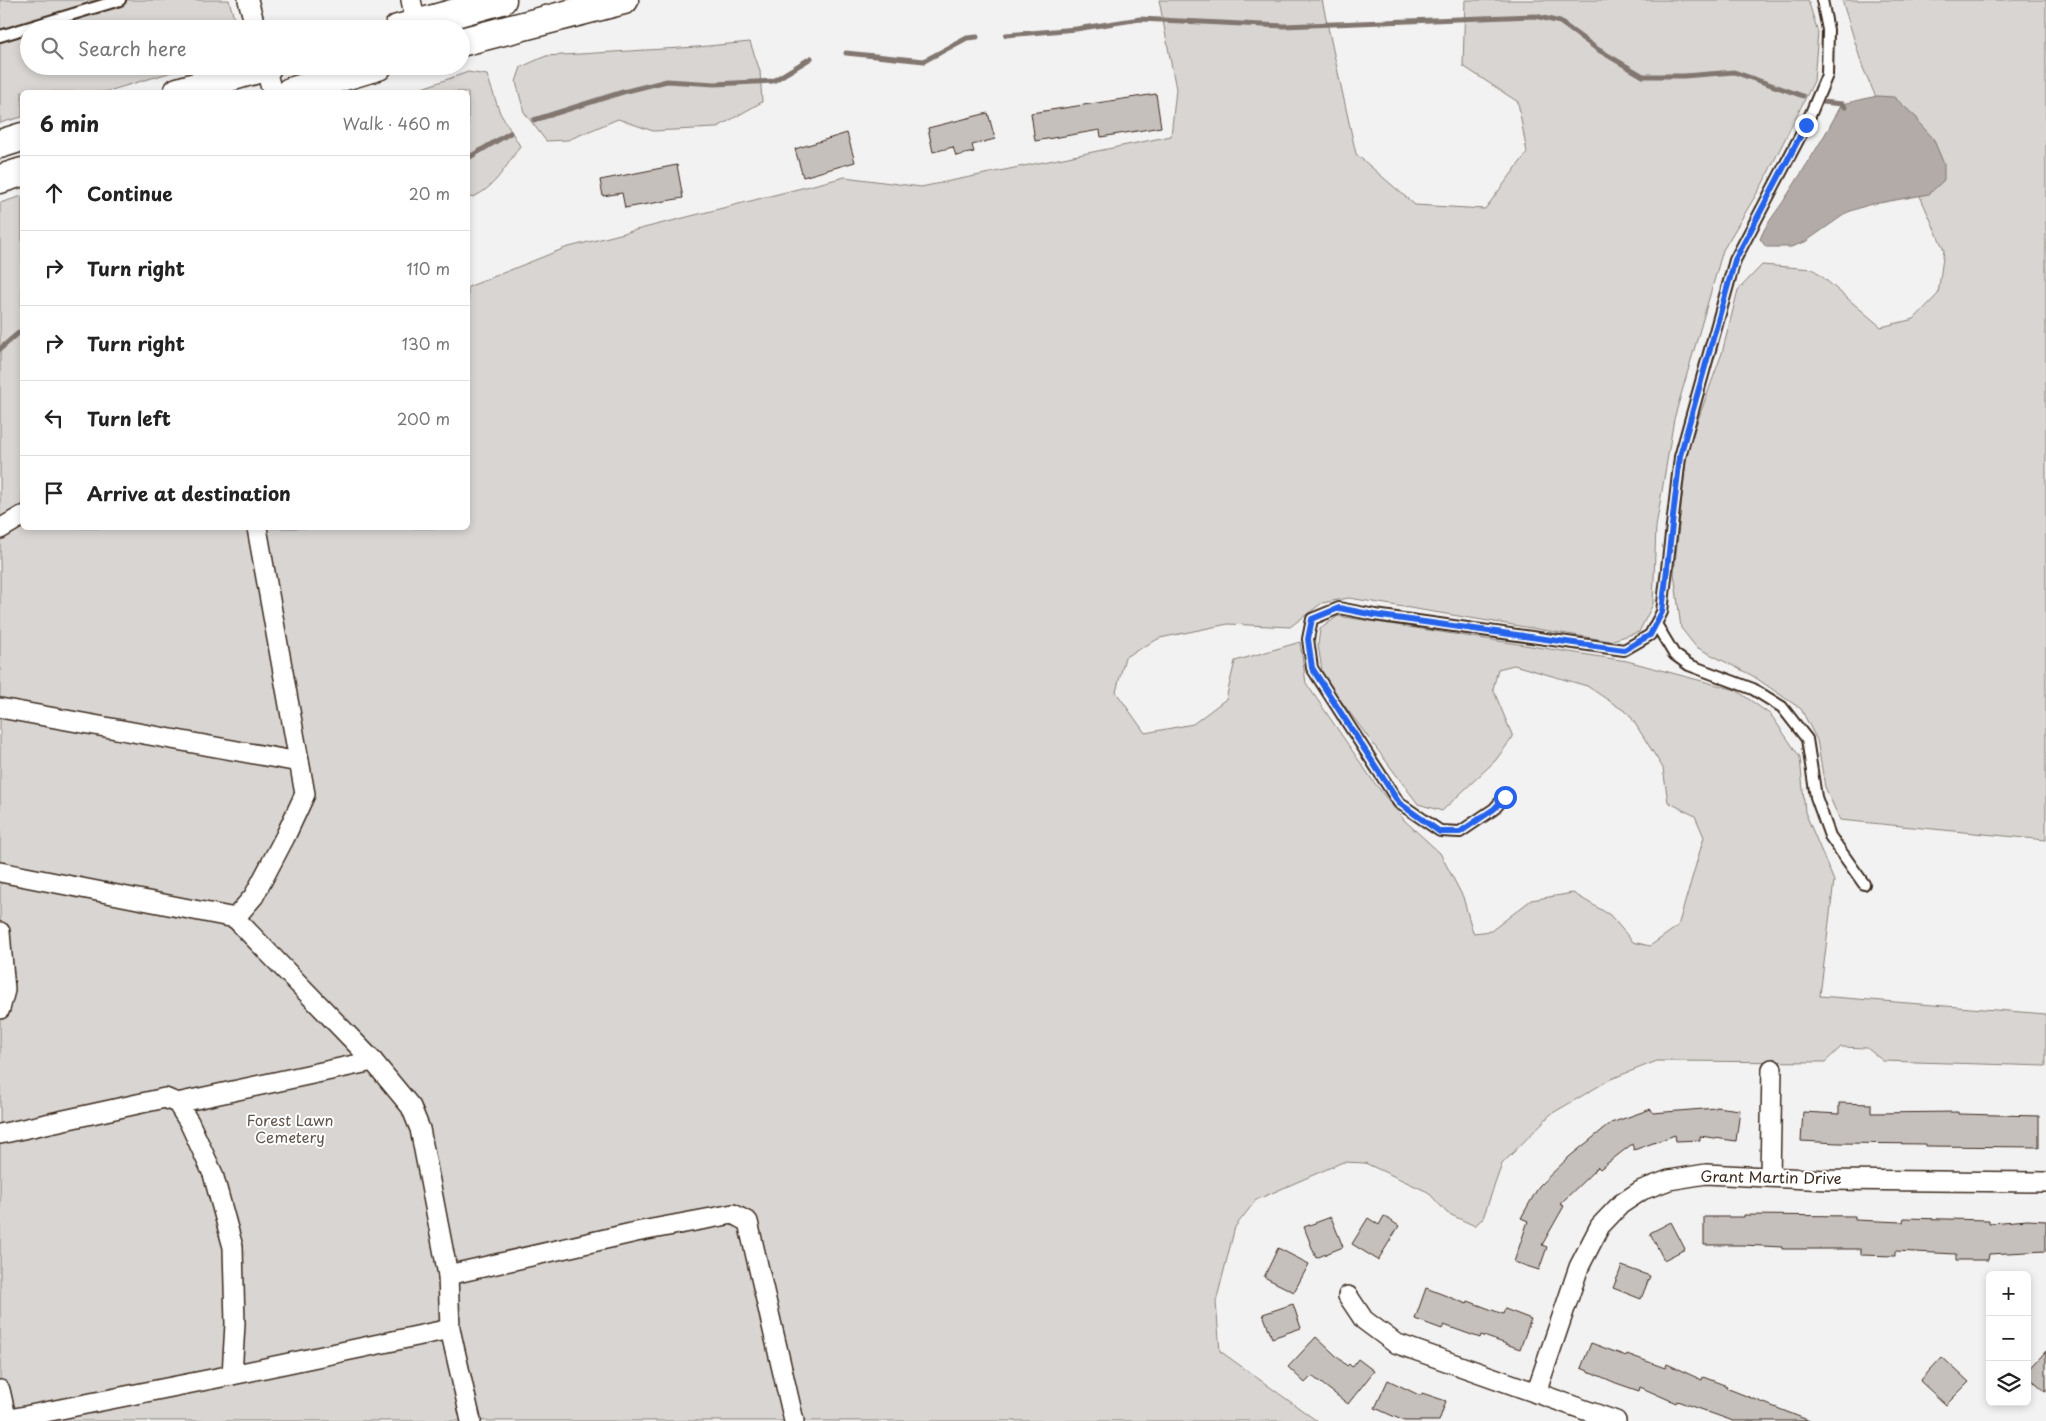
<!DOCTYPE html>
<html lang="en">
<head>
<meta charset="utf-8">
<style>
  :root { --surface:#fff; --page:#f2f2f2; --text:#222; --muted:#767676; --line:#e0e0e0 }
  body { margin:0; font-family:"Playpen Sans",sans-serif; background:var(--page); color:var(--text) }
  .controls { position:absolute; right:15px; bottom:15px; display:grid; overflow:hidden; border-radius:8px; box-shadow:0 2px 8px #0003 }
  .controls button { width:45px; height:45px; display:grid; place-items:center; padding:0; border:0; border-bottom:1px solid var(--line); background:var(--surface); color:var(--text); font:25px sans-serif }
  .stop { position:absolute; width:15px; height:15px; margin:-11px; border:4px solid #2563eb; border-radius:50%; background:#fff }
  .stop.end { background:#2563eb; border-color:#fff; box-shadow:0 1px 5px #0008 }
  .list { margin:0; padding:0; list-style:none }
  h2 { display:flex; justify-content:space-between; align-items:center; height:65px; margin:0; padding:0 20px; font-size:21px }
  h2 small { font-size:16px; font-weight:400; color:var(--muted) }
  .list li { display:grid; grid-template-columns:32px 1fr auto; gap:15px; align-items:center; box-sizing:border-box; height:75px; padding:0 20px; border-top:1px solid var(--line) }
  .list b { display:block; font-size:19px; white-space:nowrap }
  .list em { font-size:16px; font-style:normal; color:var(--muted) }
  .icon { flex:none; width:28px; height:28px; fill:none; stroke:currentColor; stroke-width:2; stroke-linecap:round; stroke-linejoin:round }
  .map { position:relative; flex:none; width:2046px; height:1421px; overflow:hidden }
  .search { position:absolute; background:var(--surface); box-shadow:0 2px 8px #0003; left:20px; top:20px; width:450px; height:55px; display:flex; align-items:center; gap:12px; box-sizing:border-box; padding:0 18px; border-radius:28px; color:var(--muted); font-size:19px }
  .panel { position:absolute; background:var(--surface); box-shadow:0 2px 8px #0003; left:20px; top:90px; width:450px; height:440px; border-radius:8px }
  .map>svg:first-child { display:block }
</style>
</head>
<body>
<div class="map">
<svg width="2046" height="1421" viewBox="0 0 2046 1421">
  <rect width="100%" height="100%" fill="#f3f2f2"/>
  <filter id="ink" filterUnits="userSpaceOnUse"><feTurbulence type="fractalNoise" baseFrequency=".02" numOctaves="2"/><feDisplacementMap in="SourceGraphic" scale="10" xChannelSelector="R" yChannelSelector="G"/><feConvolveMatrix kernelMatrix="1 2 1 2 8 2 1 2 1" color-interpolation-filters="sRGB"/></filter>
  <g filter="url(#ink)">
    <g fill="#d8d5d2" stroke="#8a8078">
      <polygon points="0,0 229,0 237,29 29,29 29,66 192,66 105,92 22,92 22,117 0,123"/>
      <polygon points="1159,0 1322,0 1356,154 1415,205 1485,209 1527,153 1518,102 1463,66 1465,0 1808,0 1818,32 1814,81 1763,183 1723,250 1674,419 1656,527 1653,604 1639,632 1610,641 1349,598 1322,603 1290,627 1228,624 1160,638 1125,657 1116,692 1145,733 1193,724 1226,699 1235,661 1300,642 1306,683 1373,781 1404,820 1440,853 1463,897 1473,933 1491,931 1531,900 1573,893 1610,915 1633,942 1650,946 1678,926 1704,837 1695,816 1668,802 1663,768 1629,714 1587,686 1514,665 1498,669 1493,689 1513,737 1495,761 1442,811 1418,804 1323,677 1318,645 1320,629 1338,616 1627,661 1736,690 1771,715 1800,757 1805,812 1834,881 1820,996 2046,1014 2046,1066 1883,1061 1867,1048 1841,1047 1825,1062 1657,1061 1611,1079 1551,1114 1502,1164 1483,1218 1475,1226 1447,1213 1428,1192 1365,1163 1343,1162 1256,1200 1235,1227 1216,1302 1220,1351 1317,1421 0,1421 0,203 22,196 22,528 468,528 468,287 565,248 845,177 921,187 1171,136 1176,89"/>
      <polygon points="1842,0 2046,0 2046,840 1840,820 1825,787 1817,740 1801,709 1753,676 1696,647 1681,628 1674,573 1687,450 1722,353 1738,290 1762,265 1813,269 1881,327 1914,319 1938,294 1944,250 1863,68"/>
      <polygon points="750,42 760,71 762,102 716,128 653,131 618,119 568,140 546,141 524,112 516,82 521,67 546,56 697,47"/>
      <path d="M468 72 487 75 500 113 520 146C507 165 491 194 468 198V92H411Z"/>
    </g>
    <path fill="#b2aba7" stroke="#827770" d="M1877 96 1894 97 1917 118 1920 124 1933 138 1944 164V180L1929 194 1868 205 1848 212 1805 242 1791 247H1766L1760 239C1766 223 1777 212 1786 197 1806 166 1825 136 1842 104Z"/>
    <g fill="none" stroke-linecap="round" stroke-linejoin="round">
      <g stroke="#827770" stroke-width="5">
        <polyline points="1006,35 1076,29 1140,19 1284,26 1535,16 1560,22 1597,49 1643,76 1684,76 1734,72 1803,96"/>
        <polyline points="846,53 924,61 967,38 977,37"/>
        <polyline points="1822,102 1842,104 1845,107"/>
        <polyline points="534,120 623,92 667,81 715,84 773,81 811,58"/>
        <polyline points="468,158 510,133"/>
        <polyline points="0,349 22,330"/>
      </g>
    </g>
    <g fill="#c6c0bd" stroke="#3b2a1e">
      <polygon points="1156,94 1161,127 1101,137 1100,130 1035,141 1031,113"/>
      <polygon points="988,113 995,139 972,145 974,152 956,156 953,147 933,152 928,128"/>
      <polygon points="847,133 855,162 803,177 795,149"/>
      <polygon points="677,165 683,198 625,208 622,193 603,196 600,180"/>
      <polygon points="1839,1103 1871,1104 1871,1113 1958,1112 1958,1114 2039,1116 2039,1147 1926,1146 1926,1144 1838,1143 1801,1141 1803,1112 1839,1114"/>
      <polygon points="1716,1107 1740,1110 1736,1141 1700,1136 1700,1140 1676,1141 1675,1135 1634,1150 1632,1144 1600,1169 1598,1167 1560,1204 1564,1206 1542,1245 1547,1247 1539,1270 1514,1262 1528,1221 1521,1218 1539,1186 1569,1157 1611,1123 1651,1109 1653,1113 1716,1108"/>
      <polygon points="1744,1215 1855,1216 1855,1220 1903,1222 1904,1218 1989,1220 1989,1223 2028,1220 2046,1221 2046,1251 1989,1254 1988,1260 1956,1260 1956,1254 1895,1251 1895,1256 1861,1255 1861,1249 1782,1249 1782,1247 1743,1245 1704,1245 1704,1217 1744,1217"/>
      <polygon points="1384,1216 1399,1226 1378,1260 1352,1244 1368,1218 1379,1225"/>
      <polygon points="1331,1217 1343,1247 1316,1258 1304,1227"/>
      <polygon points="1671,1222 1685,1249 1664,1260 1650,1233"/>
      <polygon points="1278,1248 1309,1264 1294,1292 1264,1277"/>
      <polygon points="1622,1266 1650,1276 1641,1299 1613,1288"/>
      <polygon points="1426,1288 1467,1304 1468,1301 1503,1314 1505,1309 1531,1319 1520,1349 1481,1335 1480,1338 1444,1325 1442,1329 1415,1319"/>
      <polygon points="1293,1304 1301,1328 1272,1338 1263,1314"/>
      <polygon points="1316,1337 1347,1366 1349,1364 1352,1367 1358,1359 1374,1371 1348,1404 1312,1376 1305,1383 1288,1367"/>
      <polygon points="1591,1343 1626,1356 1627,1354 1665,1368 1667,1364 1702,1380 1703,1377 1727,1386 1726,1388 1810,1421 1733,1421 1677,1401 1676,1403 1640,1387 1639,1391 1616,1383 1581,1368"/>
      <polygon points="2046,1351 2046,1392 2027,1375 2027,1372"/>
      <polygon points="1942,1357 1969,1382 1946,1405 1920,1381"/>
      <polygon points="1388,1380 1421,1396 1422,1393 1446,1401 1439,1421 1404,1421 1375,1408"/>
    </g>
    <g fill="none" stroke-linecap="round" stroke-linejoin="round">
      <defs>
        <g id="service">
          <polyline points="0,36 120,0"/>
          <polyline points="1656,624 1674,654 1689,665 1753,689 1782,707 1807,739 1816,797 1830,836 1864,884"/>
          <polyline points="1505,797 1494,809 1460,832 1440,831 1399,803 1312,668 1308,639 1312,619 1339,608 1375,615 1624,650 1650,635 1662,612 1680,457 1735,260 1806,125 1827,75 1828,30 1822,0"/>
        </g>
        <g id="minor">
          <polyline points="248,0 256,29"/>
          <polyline points="411,0 416,24"/>
          <polyline points="265,66 272,92"/>
          <polyline points="0,529 22,516"/>
          <polyline points="0,708 299,762"/>
          <polyline points="0,872 235,918 254,896 285,837 305,794 257,528"/>
          <polyline points="235,918 373,1061"/>
          <polyline points="0,932 5,990 0,1009"/>
          <polyline points="0,1134 165,1098 177,1103 189,1122 213,1174 233,1247 235,1324 232,1375"/>
          <polyline points="1770,1177 1772,1069"/>
          <polyline points="448,1275 636,1232 733,1214 748,1222 794,1421"/>
          <polyline points="1348,1296 1364,1320 1395,1343 1616,1421"/>
          <polyline points="450,1329 471,1421"/>
          <polyline points="0,1390 7,1421"/>
          <polyline points="1536,1393 1579,1267 1600,1226 1621,1204 1642,1190 1669,1180 1706,1174 1828,1180 2046,1182"/>
          <polyline points="0,1421 232,1375 450,1329 448,1275 420,1129 411,1107 373,1061 177,1103"/>
        </g>
        <g id="primary">
          <polyline points="398,29 502,0"/>
          <polyline points="461,42 624,0"/>
          <polyline points="178,92 268,66"/>
          <polyline points="290,92 378,66"/>
          <polyline points="0,144 22,137"/>
          <polyline points="0,179 22,172"/>
        </g>
      </defs>
      <use href="#service" stroke="#3b2a1e" stroke-width="14"/>
      <use href="#minor" stroke="#3b2a1e" stroke-width="22"/>
      <use href="#primary" stroke="#3b2a1e" stroke-width="31"/>
      <use href="#service" stroke="#fff" stroke-width="10"/>
      <use href="#minor" stroke="#fff" stroke-width="19"/>
      <use href="#primary" stroke="#fff" stroke-width="28"/>
    </g>
  </g>
  <g fill="none" stroke-linecap="round" stroke-linejoin="round" filter="url(#ink)">
    <polyline stroke="#2563eb" stroke-width="6" points="1505,797 1494,809 1460,832 1440,832 1399,803 1312,668 1308,639 1312,619 1339,608 1374,615 1624,650 1650,635 1662,612 1680,456 1735,260 1806,125"/>
  </g>
  <g text-anchor="middle" stroke-width="4" stroke-linejoin="round" paint-order="stroke">
    <g font-size="15" fill="#62554b" stroke="#fff">
      <text x="290" y="1126">Forest Lawn<tspan x="290" dy="17">Cemetery</tspan></text>
    </g>
    <g font-size="15" fill="#3b2a1e" stroke="#fff">
      <text transform="translate(1771 1178) rotate(1)" y="5">Grant Martin Drive</text>
    </g>
  </g>
</svg>
<div class="controls">
<button>+</button>
<button>−</button>
<button><svg class="icon" aria-label="layers" viewBox="0 0 24 24"><path d="M12 4l9 5-9 5-9-5zM3 14l9 5 9-5"/></svg></button>
</div>
<div class="stop" style="left:1505px;top:797px"></div>
<div class="stop end" style="left:1806px;top:125px"></div>
<div class="search"><svg class="icon" aria-label="search" viewBox="0 0 24 24"><circle cx="10" cy="10" r="6"/><path d="M15 15l6 6"/></svg>Search here</div>
<section class="panel">
<h2>6 min<small>Walk · 460 m</small></h2>
<ul class="list">
<li><svg class="icon" aria-label="ahead" viewBox="0 0 24 24"><path d="M12 20V5M6 11l6-6 6 6"/></svg><div><b>Continue</b></div><em>20 m</em></li>
<li><svg class="icon" aria-label="right" viewBox="0 0 24 24"><path d="M7 20v-9h11M14 6l5 5-5 5"/></svg><div><b>Turn right</b></div><em>110 m</em></li>
<li><svg class="icon" aria-label="right" viewBox="0 0 24 24"><path d="M7 20v-9h11M14 6l5 5-5 5"/></svg><div><b>Turn right</b></div><em>130 m</em></li>
<li><svg class="icon" aria-label="left" viewBox="0 0 24 24"><path d="M17 20v-9H6M10 6l-5 5 5 5"/></svg><div><b>Turn left</b></div><em>200 m</em></li>
<li><svg class="icon" aria-label="arrive" viewBox="0 0 24 24"><path d="M6 21V4h12l-3 4 3 4H6"/></svg><div><b>Arrive at destination</b></div></li>
</ul>
</section>
</div>
</body>
</html>
